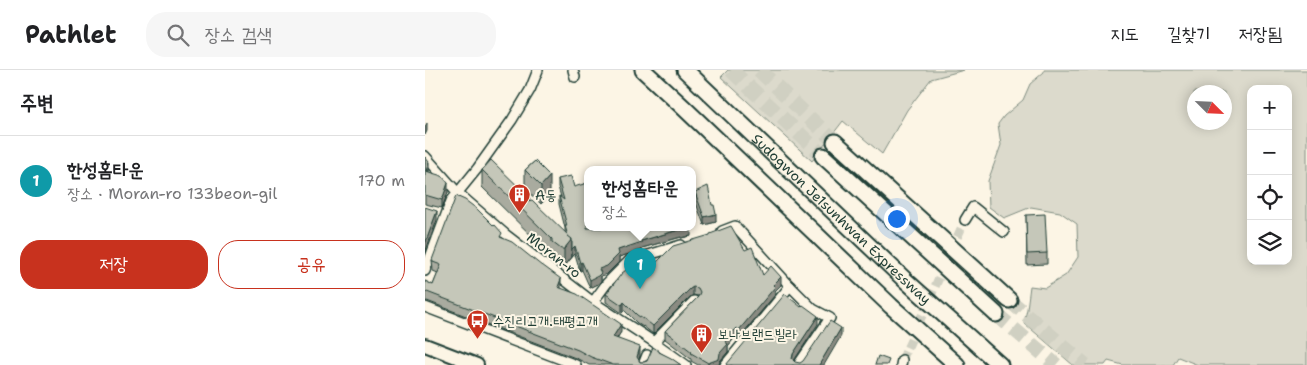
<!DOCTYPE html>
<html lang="ko">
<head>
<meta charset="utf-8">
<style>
  :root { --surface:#fff; --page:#f6f6f6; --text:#202124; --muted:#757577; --line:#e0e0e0; --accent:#c8321e }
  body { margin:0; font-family:"Shantell Sans","Poor Story",sans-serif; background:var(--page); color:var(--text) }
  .controls { position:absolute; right:15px; top:15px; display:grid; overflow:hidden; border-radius:10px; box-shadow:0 2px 12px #0003 }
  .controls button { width:45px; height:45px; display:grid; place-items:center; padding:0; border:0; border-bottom:1px solid var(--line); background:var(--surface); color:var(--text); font:25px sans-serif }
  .compass { position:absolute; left:762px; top:15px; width:45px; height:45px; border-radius:50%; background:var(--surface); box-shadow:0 2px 12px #0003; rotate:114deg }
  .you { position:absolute; left:471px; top:148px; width:18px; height:18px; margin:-12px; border:4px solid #fff; border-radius:50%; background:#1a73e8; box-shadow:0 0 0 8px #1a73e833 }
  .badge { display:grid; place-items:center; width:32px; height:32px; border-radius:50%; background:var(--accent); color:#fff; font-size:16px; font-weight:700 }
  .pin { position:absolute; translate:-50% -41px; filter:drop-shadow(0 1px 2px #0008) }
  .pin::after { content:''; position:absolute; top:26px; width:18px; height:15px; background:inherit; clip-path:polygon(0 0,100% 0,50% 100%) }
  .popup { position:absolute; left:159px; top:96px; width:112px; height:65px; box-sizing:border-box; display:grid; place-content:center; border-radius:10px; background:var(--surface); filter:drop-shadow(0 1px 4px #0005); font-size:16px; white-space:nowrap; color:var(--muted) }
  .popup b { font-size:19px; color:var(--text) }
  .popup::after { content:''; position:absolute; left:50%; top:100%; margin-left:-10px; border:10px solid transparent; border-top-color:var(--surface) }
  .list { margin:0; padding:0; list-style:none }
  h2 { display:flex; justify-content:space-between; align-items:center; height:65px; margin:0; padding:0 20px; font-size:21px }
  h2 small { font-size:16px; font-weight:400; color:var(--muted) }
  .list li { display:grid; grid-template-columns:32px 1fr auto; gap:15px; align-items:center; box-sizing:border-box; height:90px; padding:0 20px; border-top:1px solid var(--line) }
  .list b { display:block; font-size:19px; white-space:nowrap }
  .list p { margin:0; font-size:16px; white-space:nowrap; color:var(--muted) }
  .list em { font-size:16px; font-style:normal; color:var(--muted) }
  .actions { display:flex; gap:10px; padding:15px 20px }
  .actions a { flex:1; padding:11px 0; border:1px solid var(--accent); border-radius:20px; text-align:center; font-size:18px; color:var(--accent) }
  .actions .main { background:var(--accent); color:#fff }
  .icon { flex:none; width:28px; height:28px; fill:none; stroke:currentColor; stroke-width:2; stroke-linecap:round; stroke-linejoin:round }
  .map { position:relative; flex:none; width:882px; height:295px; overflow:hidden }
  header { display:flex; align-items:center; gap:30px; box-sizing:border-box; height:70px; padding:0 25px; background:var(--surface); border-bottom:1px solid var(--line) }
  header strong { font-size:24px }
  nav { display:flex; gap:28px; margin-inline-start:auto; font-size:18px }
  .search { width:350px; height:45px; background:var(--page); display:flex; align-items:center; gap:12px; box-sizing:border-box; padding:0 18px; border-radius:20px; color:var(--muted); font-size:19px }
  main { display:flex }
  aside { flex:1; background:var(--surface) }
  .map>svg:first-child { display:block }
</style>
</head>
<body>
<header>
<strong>Pathlet</strong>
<div class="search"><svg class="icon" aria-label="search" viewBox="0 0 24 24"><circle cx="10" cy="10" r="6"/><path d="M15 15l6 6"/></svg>장소 검색</div>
<nav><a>지도</a><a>길찾기</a><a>저장됨</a></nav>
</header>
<main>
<aside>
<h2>주변<small></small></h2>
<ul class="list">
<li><span class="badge" style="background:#0f9aa8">1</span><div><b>한성홈타운</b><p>장소 · Moran-ro 133beon-gil</p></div><em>170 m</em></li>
</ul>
<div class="actions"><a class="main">저장</a><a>공유</a></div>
</aside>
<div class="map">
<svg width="882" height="295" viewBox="0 0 882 295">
  <rect width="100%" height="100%" fill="#fcf5e5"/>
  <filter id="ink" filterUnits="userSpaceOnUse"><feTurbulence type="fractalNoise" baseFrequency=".02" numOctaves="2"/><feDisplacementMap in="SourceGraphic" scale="10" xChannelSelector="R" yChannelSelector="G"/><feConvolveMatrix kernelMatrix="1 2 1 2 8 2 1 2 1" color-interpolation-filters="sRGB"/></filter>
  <g filter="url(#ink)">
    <g fill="#dcdacc" stroke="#7e8c80" fill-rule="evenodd">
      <polygon points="303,0 539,0 506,9 482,40 457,84 418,51 387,91 296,7"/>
      <path d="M619 0H882V295H773L753 287 748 295H698L683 291 680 295H648L599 253 602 239 605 216 620 218 641 205 653 187 652 154 635 142 606 137 579 148 564 137 563 111 576 75 573 54 579 46 598 30 605 14 619 2ZM826 19H863V191H826ZM769 22H799V52H769Z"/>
    </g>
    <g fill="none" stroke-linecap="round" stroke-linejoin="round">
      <polyline stroke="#d0d0c2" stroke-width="9" stroke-dasharray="9 4.5" stroke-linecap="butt" points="477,290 540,150"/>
      <g stroke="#d0d0c2" stroke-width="15" stroke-dasharray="15 8" stroke-linecap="butt">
        <polyline points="306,0 398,86"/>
        <polyline points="334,0 410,72"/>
        <polyline points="584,230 660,295"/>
        <polyline points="571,244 631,295"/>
      </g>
      <defs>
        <g id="street">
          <polyline points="148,0 150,7"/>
          <polyline points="0,86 33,123 80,164 168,232 229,272 261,295"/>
          <polyline points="540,150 548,137 579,162"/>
          <polyline points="297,161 310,156 365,216 388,239 405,248 373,295"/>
          <polyline points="0,201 26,131 52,99 87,50 105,20 113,0"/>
          <polyline points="168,232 182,213 204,191 256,175"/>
          <polyline points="0,237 151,295"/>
          <polyline points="229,272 269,231"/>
          <polyline points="218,295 222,285"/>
          <polyline points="300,295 365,216"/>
          <polyline points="476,295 477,290"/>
        </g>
        <polyline id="primary" points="0,275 52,295"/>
        <g id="highway">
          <polyline points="218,0 258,37 466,236 532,295"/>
          <path id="s1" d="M260 0 479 209 575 295"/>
          <polyline points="410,72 584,230"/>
          <polyline points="398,86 571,244"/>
        </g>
      </defs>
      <use href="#street" stroke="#1f3d34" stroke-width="12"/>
      <use href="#primary" stroke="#1f3d34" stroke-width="16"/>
      <use href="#highway" stroke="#1f3d34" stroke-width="19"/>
      <use href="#street" stroke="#fcf5e5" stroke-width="9"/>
      <use href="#primary" stroke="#fcf5e5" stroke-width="12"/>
      <use href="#highway" stroke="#fcf5e5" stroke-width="15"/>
    </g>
    <g fill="#a9ab9f" stroke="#1f3d34">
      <polygon points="0,87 4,100 4,102 23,122 17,138 0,134"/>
      <polygon points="110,91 125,125 116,134 100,119 100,100"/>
      <polygon points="57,100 105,130 140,163 140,158 134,134 134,126 136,127 133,117 133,109 149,117 162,158 208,160 266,166 256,168 256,167 217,178 217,180 194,187 194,192 182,204 176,206 176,211 173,214 165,218 157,200 155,201 150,184 139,197 136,197 127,190 127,186 57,117"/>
      <polygon points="270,122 287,135 291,152 279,155 270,130"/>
      <polygon points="601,145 622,183 622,194 602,195"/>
      <polygon points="77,167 136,218 196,262 192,268 215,286 214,290 215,292 219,292 234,282 256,295 164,295 153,289 2,231 0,232 0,211 8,215 13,203 8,201 7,190"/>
      <polygon points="320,180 338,205 356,215 350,221 350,225 314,268 311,266 303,276 303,282 295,291 294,295 273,295 266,291 266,289 240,269 240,261 273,227 273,226 268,225 265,227 228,264 218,256 218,257 212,253 199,240 197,243 181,232 181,224 232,192"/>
    </g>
    <g fill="#8a8b82" stroke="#1f3d34">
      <polygon points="2,53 2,61 0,65 0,57"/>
      <polygon points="4,92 4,100 1,110 1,101"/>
      <polygon points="125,106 125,125 116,134 116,116"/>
      <polygon points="23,113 23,122 17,138 17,130"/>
      <polygon points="12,141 12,150 0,183 0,174"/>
      <polygon points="291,144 291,152 279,155 279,147"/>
      <polygon points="260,158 266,158 266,166 256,168 256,167 217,178 217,180 194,187 194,192 182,204 176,206 176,211 173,214 165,218 165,210 174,199 193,180 216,171"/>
      <polygon points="147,169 147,187 139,197 139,179"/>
      <polygon points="150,176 150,184 147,187 147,179"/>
      <polygon points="157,192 157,200 155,201 155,193"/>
      <polygon points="356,207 356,215 350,221 350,225 314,268 314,260 348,215"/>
      <polygon points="136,209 136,218 133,226 133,217"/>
      <polygon points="268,217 268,225 265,227 228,264 228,256 265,219"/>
      <polygon points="199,232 199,240 197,243 197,235"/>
      <polygon points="393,246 393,254 368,292 367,295 368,284"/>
      <polygon points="196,254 196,262 188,275 188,267"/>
      <polygon points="311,258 311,266 303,276 303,282 295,291 294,295 283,295 283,293 295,283 300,272"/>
      <polygon points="416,258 416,266 399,295 394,295"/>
      <polygon points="215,277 215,286 212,295 212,287"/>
    </g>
    <g fill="#c5c7b9" stroke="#1f3d34">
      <polygon points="0,87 4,92 1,101 17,106 23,113 17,130 0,125"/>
      <polygon points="66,90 105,128 103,131 107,130 147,169 139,179 136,179 127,172 127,169 57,100"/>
      <polygon points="110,91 125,106 116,116 100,100"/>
      <polygon points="146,106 149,117 162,113 162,158 208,158 208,160 215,158 265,158 256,160 260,158 216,171 217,172 193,180 194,184 182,196 174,199 176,203 173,206 165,210 157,192 155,193 150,176 147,179 147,169 143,166 140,156 142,156 134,126 139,130 133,109"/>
      <polygon points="283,116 287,135 289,135 291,144 279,147 270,122"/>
      <polygon points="31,126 40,130 52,139 69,156 70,155 77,163 75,167 87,172 117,196 117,195 136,209 133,217 152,224 196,254 188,267 215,277 212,287 215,292 219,292 222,291 228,277 234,281 234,282 246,288 256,295 188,295 166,287 153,280 2,222 0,223 0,211 8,215 16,195 8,192 7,190"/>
      <polygon points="0,137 12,141 0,174"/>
      <polygon points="620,144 622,183 602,184 601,145"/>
      <polygon points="306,156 320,180 327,177 338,205 346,196 356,207 348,215 350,217 314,260 311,258 300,272 303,274 295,283 294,289 283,293 266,283 267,282 240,261 273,227 275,222 273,218 268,217 265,219 228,256 218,248 218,249 212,245 199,232 197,235 181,224 197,203 225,183 232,192 248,176 285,165 285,164"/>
      <polygon points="360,224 376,237 378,235 393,246 368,284 367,289 370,292 375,293 378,291 405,251 416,258 394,295 301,295"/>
      <polygon points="453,286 464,290 462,295 450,295"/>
    </g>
  </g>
  <defs>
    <symbol id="building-pin" viewBox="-11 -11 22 30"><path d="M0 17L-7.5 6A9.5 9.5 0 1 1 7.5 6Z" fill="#c8321e" stroke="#fcf5e5"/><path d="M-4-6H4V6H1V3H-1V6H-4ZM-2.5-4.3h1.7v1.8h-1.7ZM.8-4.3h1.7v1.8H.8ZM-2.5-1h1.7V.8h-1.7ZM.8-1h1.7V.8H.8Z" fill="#fff"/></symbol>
    <symbol id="bus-pin" viewBox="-11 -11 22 30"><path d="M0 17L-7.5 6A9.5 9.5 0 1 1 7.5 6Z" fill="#c8321e" stroke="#fcf5e5"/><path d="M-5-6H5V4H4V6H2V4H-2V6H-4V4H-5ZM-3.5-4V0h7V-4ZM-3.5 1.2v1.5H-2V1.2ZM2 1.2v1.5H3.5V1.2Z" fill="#fff"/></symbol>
  </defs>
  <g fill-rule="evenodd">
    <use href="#building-pin" x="82" y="112" width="25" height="34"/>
    <use href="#bus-pin" x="40" y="238" width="25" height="34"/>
    <use href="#building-pin" x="264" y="252" width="25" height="34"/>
  </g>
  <g text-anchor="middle" stroke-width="4" stroke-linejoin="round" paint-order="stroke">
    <g font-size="14" fill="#1f3d34" stroke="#fcf5e5" text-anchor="start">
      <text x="110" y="130">A동</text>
      <text x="68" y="256">수진리고개.태평고개</text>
      <text x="293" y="269">보나브랜드빌라</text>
    </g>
    <g font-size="14" fill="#1f3d34" stroke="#fcf5e5">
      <text dy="5" stroke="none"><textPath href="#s1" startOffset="216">Sudogwon Je1sunhwan Expressway</textPath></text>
      <text transform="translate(129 185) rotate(38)" y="5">Moran-ro</text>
    </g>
  </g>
</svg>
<div class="controls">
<button>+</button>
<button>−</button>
<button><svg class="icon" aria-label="locate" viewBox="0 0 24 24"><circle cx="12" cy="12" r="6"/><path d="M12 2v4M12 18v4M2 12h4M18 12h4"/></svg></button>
<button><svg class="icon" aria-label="layers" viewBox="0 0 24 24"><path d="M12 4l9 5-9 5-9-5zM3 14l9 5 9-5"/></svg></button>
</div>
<svg class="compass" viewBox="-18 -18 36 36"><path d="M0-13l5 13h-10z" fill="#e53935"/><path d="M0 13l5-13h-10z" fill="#757577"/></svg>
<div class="you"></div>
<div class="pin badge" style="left:215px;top:219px;background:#0f9aa8">1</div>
<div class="popup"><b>한성홈타운</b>장소</div>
</div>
</main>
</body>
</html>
